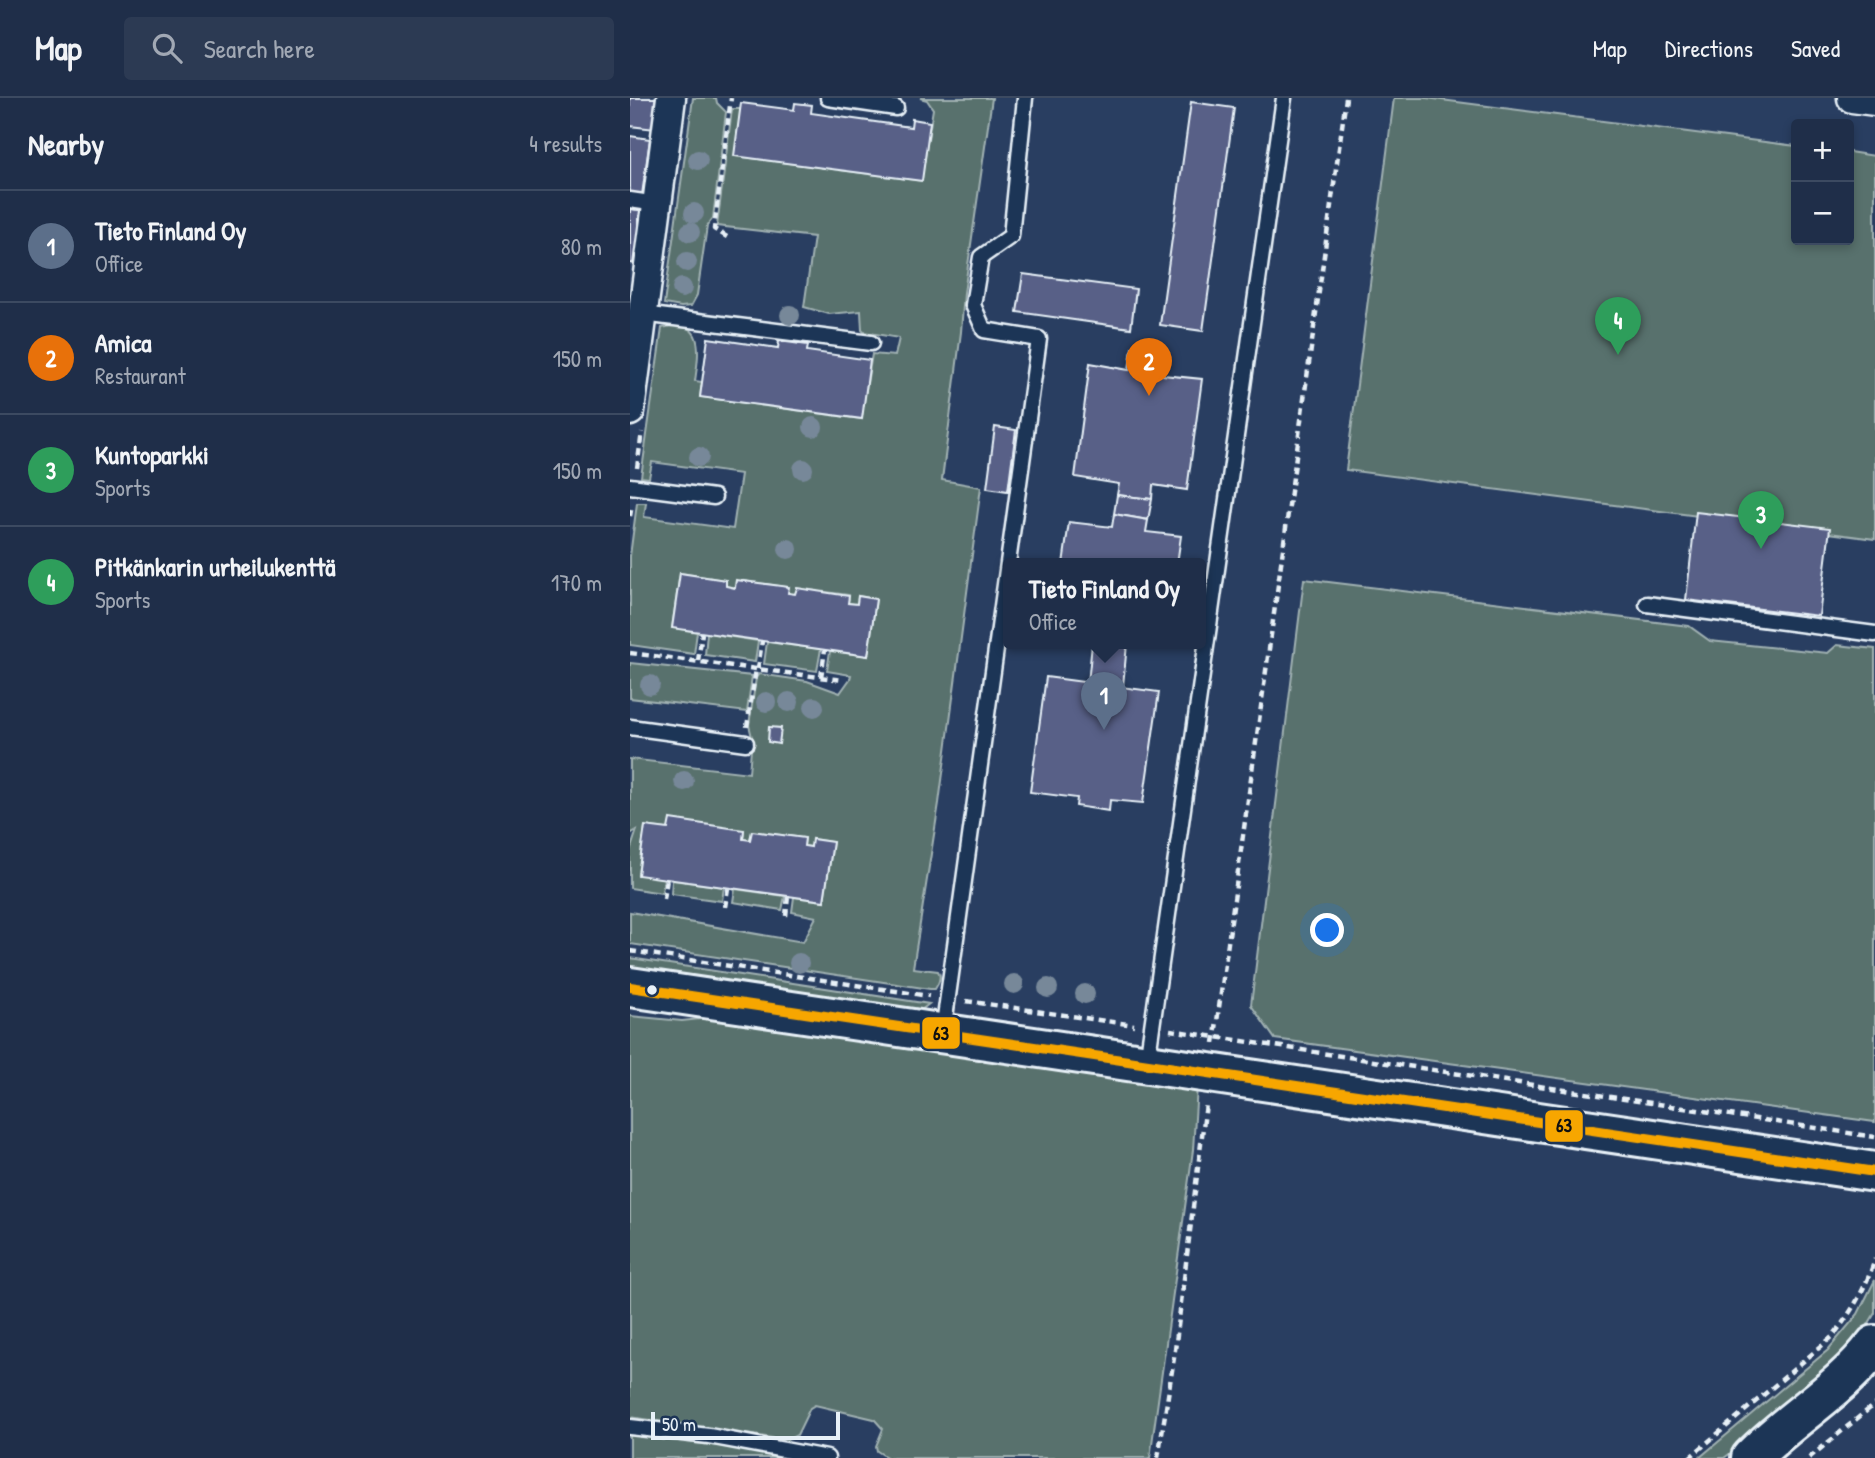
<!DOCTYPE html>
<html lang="en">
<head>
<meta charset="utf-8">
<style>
  :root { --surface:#1f2e49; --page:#2c3a53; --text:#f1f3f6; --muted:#a1a8b4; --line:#3c4a61; --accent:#95b2f1 }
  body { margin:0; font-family:"Patrick Hand",sans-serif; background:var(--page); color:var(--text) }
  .controls { position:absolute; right:21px; top:21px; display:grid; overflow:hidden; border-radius:7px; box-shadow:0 4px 10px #0003 }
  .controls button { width:63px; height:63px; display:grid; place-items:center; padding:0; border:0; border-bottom:2px solid var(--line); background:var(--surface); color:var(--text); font:35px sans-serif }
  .scale { position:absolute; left:21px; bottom:18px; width:189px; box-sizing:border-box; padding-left:7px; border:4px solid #e8f1f8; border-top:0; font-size:19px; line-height:24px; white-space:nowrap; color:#e8f1f8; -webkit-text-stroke:5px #1d3557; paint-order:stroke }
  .you { position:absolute; left:698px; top:833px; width:24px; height:24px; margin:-18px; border:5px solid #fff; border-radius:50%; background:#1a73e8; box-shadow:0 0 0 10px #1a73e833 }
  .badge { display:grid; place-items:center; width:46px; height:46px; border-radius:50%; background:var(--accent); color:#fff; font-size:23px; font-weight:700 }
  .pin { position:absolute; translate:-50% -58px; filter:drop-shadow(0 2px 4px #0008) }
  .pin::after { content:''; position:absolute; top:37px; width:24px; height:21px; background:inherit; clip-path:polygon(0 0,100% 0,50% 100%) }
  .popup { position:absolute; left:373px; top:460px; width:203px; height:91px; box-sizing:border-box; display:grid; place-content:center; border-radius:7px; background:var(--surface); filter:drop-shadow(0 2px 5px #0005); font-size:23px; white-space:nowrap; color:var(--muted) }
  .popup b { font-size:26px; color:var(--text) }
  .popup::after { content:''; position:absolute; left:50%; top:100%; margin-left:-14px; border:14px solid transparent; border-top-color:var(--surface) }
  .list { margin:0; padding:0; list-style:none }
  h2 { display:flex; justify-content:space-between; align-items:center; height:91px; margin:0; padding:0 28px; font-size:30px }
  h2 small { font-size:23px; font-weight:400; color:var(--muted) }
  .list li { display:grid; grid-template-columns:46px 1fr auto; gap:21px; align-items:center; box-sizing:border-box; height:112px; padding:0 28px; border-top:2px solid var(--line) }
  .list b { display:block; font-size:26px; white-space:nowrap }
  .list p { margin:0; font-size:23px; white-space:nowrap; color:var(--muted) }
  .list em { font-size:23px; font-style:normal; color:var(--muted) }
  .icon { flex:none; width:38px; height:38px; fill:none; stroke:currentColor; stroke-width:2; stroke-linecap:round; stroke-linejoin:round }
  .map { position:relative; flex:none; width:1245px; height:1360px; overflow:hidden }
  header { display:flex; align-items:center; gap:42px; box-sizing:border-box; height:98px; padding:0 35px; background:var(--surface); border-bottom:2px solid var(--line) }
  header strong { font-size:33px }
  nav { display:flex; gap:38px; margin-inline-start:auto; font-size:24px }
  .search { width:490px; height:63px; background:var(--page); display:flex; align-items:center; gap:18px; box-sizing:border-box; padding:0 24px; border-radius:7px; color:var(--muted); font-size:26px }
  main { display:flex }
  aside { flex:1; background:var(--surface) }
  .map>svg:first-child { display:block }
</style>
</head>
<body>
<header>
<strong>Map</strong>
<div class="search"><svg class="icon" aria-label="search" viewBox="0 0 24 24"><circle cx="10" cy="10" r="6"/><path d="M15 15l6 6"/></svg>Search here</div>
<nav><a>Map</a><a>Directions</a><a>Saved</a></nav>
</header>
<main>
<aside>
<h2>Nearby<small>4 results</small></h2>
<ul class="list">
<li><span class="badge" style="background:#5c6f8a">1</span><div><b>Tieto Finland Oy</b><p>Office</p></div><em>80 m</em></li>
<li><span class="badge" style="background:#e8710a">2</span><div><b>Amica</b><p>Restaurant</p></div><em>150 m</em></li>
<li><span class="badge" style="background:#2e9e5b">3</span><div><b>Kuntoparkki</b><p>Sports</p></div><em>150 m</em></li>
<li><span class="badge" style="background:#2e9e5b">4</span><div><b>Pitkänkarin urheilukenttä</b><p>Sports</p></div><em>170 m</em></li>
</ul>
</aside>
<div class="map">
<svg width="1245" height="1360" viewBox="0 0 1245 1360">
  <rect width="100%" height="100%" fill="#293e61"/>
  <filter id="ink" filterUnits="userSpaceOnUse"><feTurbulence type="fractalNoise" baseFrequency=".0143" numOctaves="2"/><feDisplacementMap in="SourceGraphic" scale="14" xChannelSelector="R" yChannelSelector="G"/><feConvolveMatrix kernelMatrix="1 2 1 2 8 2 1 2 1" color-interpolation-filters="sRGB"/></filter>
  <g filter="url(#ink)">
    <g fill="#59716d" stroke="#a0b1b2" stroke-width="2">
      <polygon points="63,0 86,0 87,5 96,14 83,120 77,128 67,197 61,208 51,209 34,206"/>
      <path d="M290 0H362L334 195 331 234 312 382 351 389 309 705 283 870 308 873C312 879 309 885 305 891H300L0 846V814L173 844 186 819 162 814 164 799 194 803 203 744 183 741 181 749 174 748 175 740 122 733 120 742 113 741 114 732 38 731 15 728 8 776 34 780 32 795 0 790V753L7 732 0 736V661L119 675 122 639 119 627 126 580 129 576 177 583 210 595 220 581 221 577 197 573 200 553 238 558 246 501 228 498 227 506 218 505 219 497 167 490 165 496 158 495V489L106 482 105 490 96 488V482L50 475 42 530 67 534 64 556 0 547V458L7 405H16L14 419 103 431 111 376 22 364 19 380 11 379 32 230C76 218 69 255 65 283L72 284 70 299 231 321 242 256 265 258 269 240 234 234 232 232 231 213 199 216 174 209 184 139 87 128 102 11H111L105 58 291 83 303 11 297 2Z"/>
      <polygon points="764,0 796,0 1166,48 1166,142 1219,142 1219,54 1245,58 1245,441 716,372"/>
      <polygon points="674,481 1059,528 1080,543 1198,555 1207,547 1245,551 1245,1024 645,941 621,907"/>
      <polygon points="77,535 128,543 125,564 75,557"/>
      <polygon points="137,544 191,551 187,573 134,566"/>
      <polygon points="0,565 122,578 117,614 0,600"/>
      <polygon points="42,782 94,789 92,803 41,796"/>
      <polygon points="105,791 155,798 152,812 103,804"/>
      <polygon points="0,860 299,906 286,916 0,877"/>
      <polygon points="0,918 52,923 97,918 567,988 563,1052 520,1360 258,1360 247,1353 246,1348 253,1331 244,1321 185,1307 180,1310 167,1337 157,1342 0,1319"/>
      <polygon points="1245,1182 1245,1215 1226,1247 1130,1333 1094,1360 1069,1360 1198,1252 1228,1216"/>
      <polygon points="0,1337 129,1353 157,1360 0,1360"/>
    </g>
    <g fill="#586087" stroke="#e8f1f8" stroke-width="2">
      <polygon points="0,0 29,0 25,31 0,28"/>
      <polygon points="561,4 604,10 573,233 530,227"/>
      <polygon points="111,5 164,12 165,5 182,7 181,15 281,29 282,21 300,24 292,83 104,58"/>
      <polygon points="0,38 20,41 12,97 0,95"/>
      <polygon points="0,111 10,112 3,166 0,165"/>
      <polygon points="393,176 506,191 501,230 387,214"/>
      <polygon points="78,240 148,250 149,243 178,247 177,253 240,262 232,321 70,299"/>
      <polygon points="502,250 537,255 533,277 572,281 557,392 523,387 522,401 487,397 489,386 445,379 460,265 499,272"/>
      <polygon points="365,329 386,332 378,393 357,390"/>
      <polygon points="487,397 522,401 518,422 484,416"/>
      <polygon points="1066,414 1200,430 1189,518 1056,502"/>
      <polygon points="484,416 518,422 516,434 551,438 547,466 433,466 439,424 482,429"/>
      <polygon points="50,475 96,482 96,488 105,490 106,482 159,489 158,495 165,496 167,490 219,498 218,505 227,506 228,498 246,501 238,558 42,530"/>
      <polygon points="462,546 497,546 493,588 458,585"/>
      <polygon points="416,579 529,594 513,705 480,702 479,713 446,708 447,700 400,694"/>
      <polygon points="139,629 151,630 149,646 138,644"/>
      <polygon points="40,721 114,732 113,741 120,742 122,733 175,740 174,748 181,749 182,741 203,744 194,803 8,777 15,728 38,731"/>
    </g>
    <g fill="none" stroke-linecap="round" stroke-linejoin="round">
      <defs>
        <g id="lane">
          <polyline points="198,0 266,10"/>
          <polyline points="0,102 27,106"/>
          <polyline points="13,216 241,245"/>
          <polyline points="0,388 84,399"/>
          <polyline points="1017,506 1245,536"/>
          <polyline points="0,629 116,645"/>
          <polyline points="313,934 409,241 354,232 343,207 351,159 381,138 395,0"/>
          <polyline points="517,964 654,0"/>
          <polyline points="0,1329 79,1338 197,1360"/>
        </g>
        <g id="street">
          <polyline points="1222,0 1245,3"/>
          <polyline points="0,313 41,0"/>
        </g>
        <g id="secondary">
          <polyline points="0,889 1245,1074"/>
          <path d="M1121 1360C1160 1320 1211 1292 1245 1247"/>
        </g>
      </defs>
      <use href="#lane" stroke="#e8f1f8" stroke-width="19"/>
      <use href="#street" stroke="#e8f1f8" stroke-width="33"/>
      <use href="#secondary" stroke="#e8f1f8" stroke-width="44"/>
      <g stroke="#e8f1f8" stroke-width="4.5" stroke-dasharray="7 5" stroke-linecap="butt">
        <polyline points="97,139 84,131 101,0"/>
        <polyline points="7,370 12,334"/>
        <polyline points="0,418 2,407"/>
        <polyline points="0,555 213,582"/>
        <polyline points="68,563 72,535"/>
        <polyline points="128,571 132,543"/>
        <polyline points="191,579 195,552"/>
        <polyline points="117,629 126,571"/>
        <polyline points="34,801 37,781"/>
        <polyline points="95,809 98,790"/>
        <polyline points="156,818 158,798"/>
        <polyline points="0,853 299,898"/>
        <polyline points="336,903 504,927"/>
        <polyline points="540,932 1245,1039"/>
        <polyline points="584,945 716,0"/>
        <polyline points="528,1360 544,1260 576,1006"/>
        <path d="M1059 1360 1202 1239C1221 1215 1236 1190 1245 1161"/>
        <polyline points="1179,1360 1245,1306"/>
      </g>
      <use href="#lane" stroke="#1d3557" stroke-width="14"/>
      <use href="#street" stroke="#1d3557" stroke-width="28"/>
      <use href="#secondary" stroke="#1d3557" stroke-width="38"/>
      <defs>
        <polyline id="bus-1" points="0,889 1245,1074"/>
      </defs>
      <use href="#bus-1" stroke="#1d3557" stroke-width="16"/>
      <use href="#bus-1" stroke="#f7a600" stroke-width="10"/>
    </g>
    <g fill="#789">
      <circle cx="68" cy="62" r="10"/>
      <circle cx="64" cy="115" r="10"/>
      <circle cx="60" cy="134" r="10"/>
      <circle cx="57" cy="164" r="10"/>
      <circle cx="52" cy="190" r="10"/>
      <circle cx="160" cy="217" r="10"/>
      <circle cx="183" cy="329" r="10"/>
      <circle cx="69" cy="359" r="10"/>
      <circle cx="173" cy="371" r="10"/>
      <circle cx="158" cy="451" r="10"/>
      <circle cx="20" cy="587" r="10"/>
      <circle cx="136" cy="604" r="10"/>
      <circle cx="159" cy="604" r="10"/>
      <circle cx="184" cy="609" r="10"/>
      <circle cx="54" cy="683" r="10"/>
      <circle cx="169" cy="865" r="10"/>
      <circle cx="384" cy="886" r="10"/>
      <circle cx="418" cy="890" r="10"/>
      <circle cx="455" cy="896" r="10"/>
    </g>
  </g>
  <circle fill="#e8f1f8" stroke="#1d3557" stroke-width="2.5" cx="22" cy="892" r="6"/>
  <g stroke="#1d3557" stroke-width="2.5">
    <rect x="291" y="918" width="40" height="34" rx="7" fill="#f7a600"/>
    <rect x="914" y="1011" width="40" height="34" rx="7" fill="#f7a600"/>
  </g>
  <g font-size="19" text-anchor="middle" font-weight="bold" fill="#111">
    <text x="311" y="942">63</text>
    <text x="934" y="1034">63</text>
  </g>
</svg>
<div class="controls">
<button>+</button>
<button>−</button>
</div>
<div class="scale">50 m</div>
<div class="you"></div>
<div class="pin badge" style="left:474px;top:632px;background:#5c6f8a">1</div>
<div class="popup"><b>Tieto Finland Oy</b>Office</div>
<div class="pin badge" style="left:519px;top:298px;background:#e8710a">2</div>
<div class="pin badge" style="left:1131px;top:451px;background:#2e9e5b">3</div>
<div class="pin badge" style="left:988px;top:257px;background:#2e9e5b">4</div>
</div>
</main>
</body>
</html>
